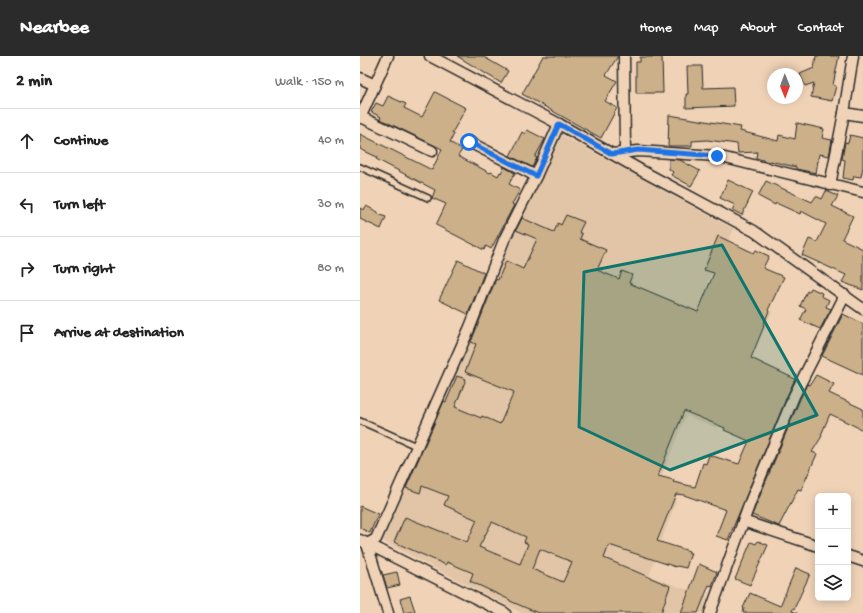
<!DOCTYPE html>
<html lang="en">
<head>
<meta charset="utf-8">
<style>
  :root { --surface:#fff; --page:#f2f2f2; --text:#222; --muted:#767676; --line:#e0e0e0; --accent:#2b2b2b }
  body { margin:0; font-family:"Gochi Hand",sans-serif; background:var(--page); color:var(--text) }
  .controls { position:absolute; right:12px; bottom:12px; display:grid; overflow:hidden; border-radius:6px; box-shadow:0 2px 10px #0003 }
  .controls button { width:36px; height:36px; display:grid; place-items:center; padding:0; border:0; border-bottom:1px solid var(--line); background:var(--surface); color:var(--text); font:20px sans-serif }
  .compass { position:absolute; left:407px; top:12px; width:36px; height:36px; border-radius:50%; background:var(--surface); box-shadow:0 2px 10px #0003; rotate:179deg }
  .stop { position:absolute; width:12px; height:12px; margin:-9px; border:3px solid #1a73e8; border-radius:50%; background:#fff }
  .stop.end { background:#1a73e8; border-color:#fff; box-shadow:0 1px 4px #0008 }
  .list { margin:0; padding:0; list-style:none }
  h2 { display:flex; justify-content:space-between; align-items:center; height:52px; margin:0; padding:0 16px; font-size:17px }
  h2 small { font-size:13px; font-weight:400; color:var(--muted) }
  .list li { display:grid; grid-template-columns:26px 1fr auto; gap:12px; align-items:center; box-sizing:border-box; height:64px; padding:0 16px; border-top:1px solid var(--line) }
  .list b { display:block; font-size:15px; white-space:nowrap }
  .list em { font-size:13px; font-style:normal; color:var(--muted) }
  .icon { flex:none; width:22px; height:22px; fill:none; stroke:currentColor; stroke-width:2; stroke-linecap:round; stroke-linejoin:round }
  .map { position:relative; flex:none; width:503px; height:557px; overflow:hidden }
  header { display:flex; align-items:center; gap:24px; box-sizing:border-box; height:56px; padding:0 20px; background:var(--accent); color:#fff }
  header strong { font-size:19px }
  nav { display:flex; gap:22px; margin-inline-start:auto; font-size:14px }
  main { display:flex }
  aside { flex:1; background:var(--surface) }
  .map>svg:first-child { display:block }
</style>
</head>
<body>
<header>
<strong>Nearbee</strong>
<nav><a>Home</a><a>Map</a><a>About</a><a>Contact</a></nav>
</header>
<main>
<aside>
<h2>2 min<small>Walk · 150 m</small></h2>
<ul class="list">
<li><svg class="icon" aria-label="ahead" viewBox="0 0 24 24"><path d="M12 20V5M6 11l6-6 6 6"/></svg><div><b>Continue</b></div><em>40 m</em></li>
<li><svg class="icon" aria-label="left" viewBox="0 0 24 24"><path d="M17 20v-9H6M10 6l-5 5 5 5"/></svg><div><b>Turn left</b></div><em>30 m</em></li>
<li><svg class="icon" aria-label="right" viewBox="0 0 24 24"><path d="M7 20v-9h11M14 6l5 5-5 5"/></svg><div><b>Turn right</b></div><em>80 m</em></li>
<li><svg class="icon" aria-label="arrive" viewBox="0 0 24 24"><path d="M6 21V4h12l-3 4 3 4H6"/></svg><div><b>Arrive at destination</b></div></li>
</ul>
</aside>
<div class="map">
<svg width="503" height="557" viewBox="0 0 503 557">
  <rect width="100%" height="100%" fill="#f0d3b7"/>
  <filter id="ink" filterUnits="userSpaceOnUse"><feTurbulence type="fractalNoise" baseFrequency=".025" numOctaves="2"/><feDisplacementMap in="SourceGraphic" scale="8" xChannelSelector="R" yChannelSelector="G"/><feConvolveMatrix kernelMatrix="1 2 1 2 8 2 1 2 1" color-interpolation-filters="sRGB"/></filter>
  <g filter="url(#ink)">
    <polygon fill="#e1c5a6" points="197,80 203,80 374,173 347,227 412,256 357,372 326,360 295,436 316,445 289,520 348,541 343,557 162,557 21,484"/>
    <g fill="#ccb089" stroke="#2b2b2b" fill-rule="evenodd">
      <polygon points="97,0 122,0 148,15 141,27"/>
      <polygon points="183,0 258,0 246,19 257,25 245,45 257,52 241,82 162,38"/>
      <polygon points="456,0 479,0 473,29 476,30 472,45 451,41 454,27 445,30 440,18 454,12"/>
      <polygon points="280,1 302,1 303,37 276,37 276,6 280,6"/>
      <polygon points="327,10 342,10 343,32 373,31 374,50 326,52 326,38 328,38"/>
      <polygon points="75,36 106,52 92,77 94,78 90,86 102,94 98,100 130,117 131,116 138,120 140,116 141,117 144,111 155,117 149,128 160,134 152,148 154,149 131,193 126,190 124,194 76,169 86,148 72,142 75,134 16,103 17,101 0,93 0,78 72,114 82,93 20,63 21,61 11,56 16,47 23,50 28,40 46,48 44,52 62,61"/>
      <polygon points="309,59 381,71 380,75 418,85 419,79 435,83 437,67 464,73 462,82 472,84 469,100 459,98 456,117 436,113 436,111 410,105 409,106 396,102 397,96 378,97 377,88 347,84 332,85 332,90 308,90"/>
      <polygon points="167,74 185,83 175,101 177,102 172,111 150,100 162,76 165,78"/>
      <polygon points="490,79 503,82 503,111 501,121 494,120 493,124 483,122 485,104 482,103 485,86 488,87"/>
      <polygon points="309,103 320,104 340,115 331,130 311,119 313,116 309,113"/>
      <polygon points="368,124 393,136 382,159 372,154 375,149 360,142"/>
      <polygon points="406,125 452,146 456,140 462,143 466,135 478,140 472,150 493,160 482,183 503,193 503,234 482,226 486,219 442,199 449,183 457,186 466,168 441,155 440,158 416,147 415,149 398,140"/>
      <polygon points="6,150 18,156 18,158 26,161 21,173 0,163 0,152 4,154"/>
      <path d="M206 159 224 166 219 176 222 178 220 183 246 194 237 214 259 223 262 215 272 219 269 227 338 256 354 217 344 214 358 180 394 197 396 194 409 200 403 212 424 221 408 254 409 255 403 270H404L391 302 435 323 428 338 368 484 356 480 366 454 324 439 316 438 297 485 329 495V497H331L326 512 317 510 316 511 249 489 244 502 310 530 301 557H178L150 545V544L110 525 113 517 87 506 86 509 34 486 45 461 107 486 117 464 84 449 88 440 62 430 60 437 46 432 84 345 86 346 97 320 106 323 95 351 121 362 122 360 140 368 154 336 105 316 116 288 111 286 136 223 138 224 146 205 163 213 177 183 156 174 162 162 194 176 198 167 201 169ZM324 355 365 372 364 374 389 385 379 408 349 399 346 408 343 407 335 431 313 426 314 424 298 420ZM132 466 166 481 164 486 168 488 160 508 119 491ZM180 493 212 506 203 526 172 513Z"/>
      <polygon points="98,204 124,217 108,258 79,244"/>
      <polygon points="451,232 462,237 461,240 469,244 466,251 471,253 460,273 440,264 446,253 440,250 447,235 449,236"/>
      <polygon points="483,258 503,268 503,319 462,300"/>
      <polygon points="456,319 474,328 469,337 503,353 503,374 470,358 461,379 462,380 452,396 457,398 441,434 438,433 419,470 392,459 440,343 447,328 450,329"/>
      <polygon points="0,450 18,458 10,477 0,472"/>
      <polygon points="398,485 408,489 390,529 375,523 391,486 396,488"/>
      <polygon points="339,508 357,516 352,530 349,529 338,557 321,557"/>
      <polygon points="436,512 450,518 434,553 433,552 432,555 437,557 383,557 384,552 383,552 390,537 420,550"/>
      <polygon points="37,516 40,529 27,532 23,519"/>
      <polygon points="50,540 55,555 44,557 40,543"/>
    </g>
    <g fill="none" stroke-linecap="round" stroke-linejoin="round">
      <defs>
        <g id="service">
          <polyline points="0,111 68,142"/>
          <polyline points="0,365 56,390"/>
        </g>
        <g id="minor">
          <polyline points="70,0 199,68 284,116 394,175 503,253"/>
          <polyline points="264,0 265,95"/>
          <polyline points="0,22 15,29"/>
          <polyline points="484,57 503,60"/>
          <polyline points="1,61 72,95"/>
          <polyline points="0,62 28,0"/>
          <polyline points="109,86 176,120"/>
          <polyline points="252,98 278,95 357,100 503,136"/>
          <polyline points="470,129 484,57 493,0"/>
          <polyline points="383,465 458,490"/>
          <polyline points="0,484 145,557"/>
          <polyline points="7,488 16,483 110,271 144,184 176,120 199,68"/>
          <polyline points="7,488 28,557"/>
          <polyline points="488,500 503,505"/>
          <polyline points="350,557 391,444 434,340 485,239"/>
        </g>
      </defs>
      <use href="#service" stroke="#2b2b2b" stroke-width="8"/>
      <use href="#minor" stroke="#2b2b2b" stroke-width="13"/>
      <use href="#service" stroke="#f0d3b7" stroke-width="5"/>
      <use href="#minor" stroke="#f0d3b7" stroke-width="10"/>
    </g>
  </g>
  <g fill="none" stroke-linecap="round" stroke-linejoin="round" filter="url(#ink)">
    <polyline stroke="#1a73e8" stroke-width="5" points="109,86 176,120 199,68 252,98 278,94 357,100"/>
  </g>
  <path fill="#0f766e" fill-opacity="0.2" stroke="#0f766e" stroke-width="3" stroke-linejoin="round" d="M362 189 457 359 310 414 219 371 224 216Z"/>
</svg>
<div class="controls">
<button>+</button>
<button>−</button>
<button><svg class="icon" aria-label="layers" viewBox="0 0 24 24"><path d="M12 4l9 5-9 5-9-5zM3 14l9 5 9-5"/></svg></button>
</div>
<svg class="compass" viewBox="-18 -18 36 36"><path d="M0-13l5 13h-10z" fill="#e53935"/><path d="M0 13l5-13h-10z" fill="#767676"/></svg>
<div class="stop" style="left:109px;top:86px"></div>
<div class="stop end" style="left:357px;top:100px"></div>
</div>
</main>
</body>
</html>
